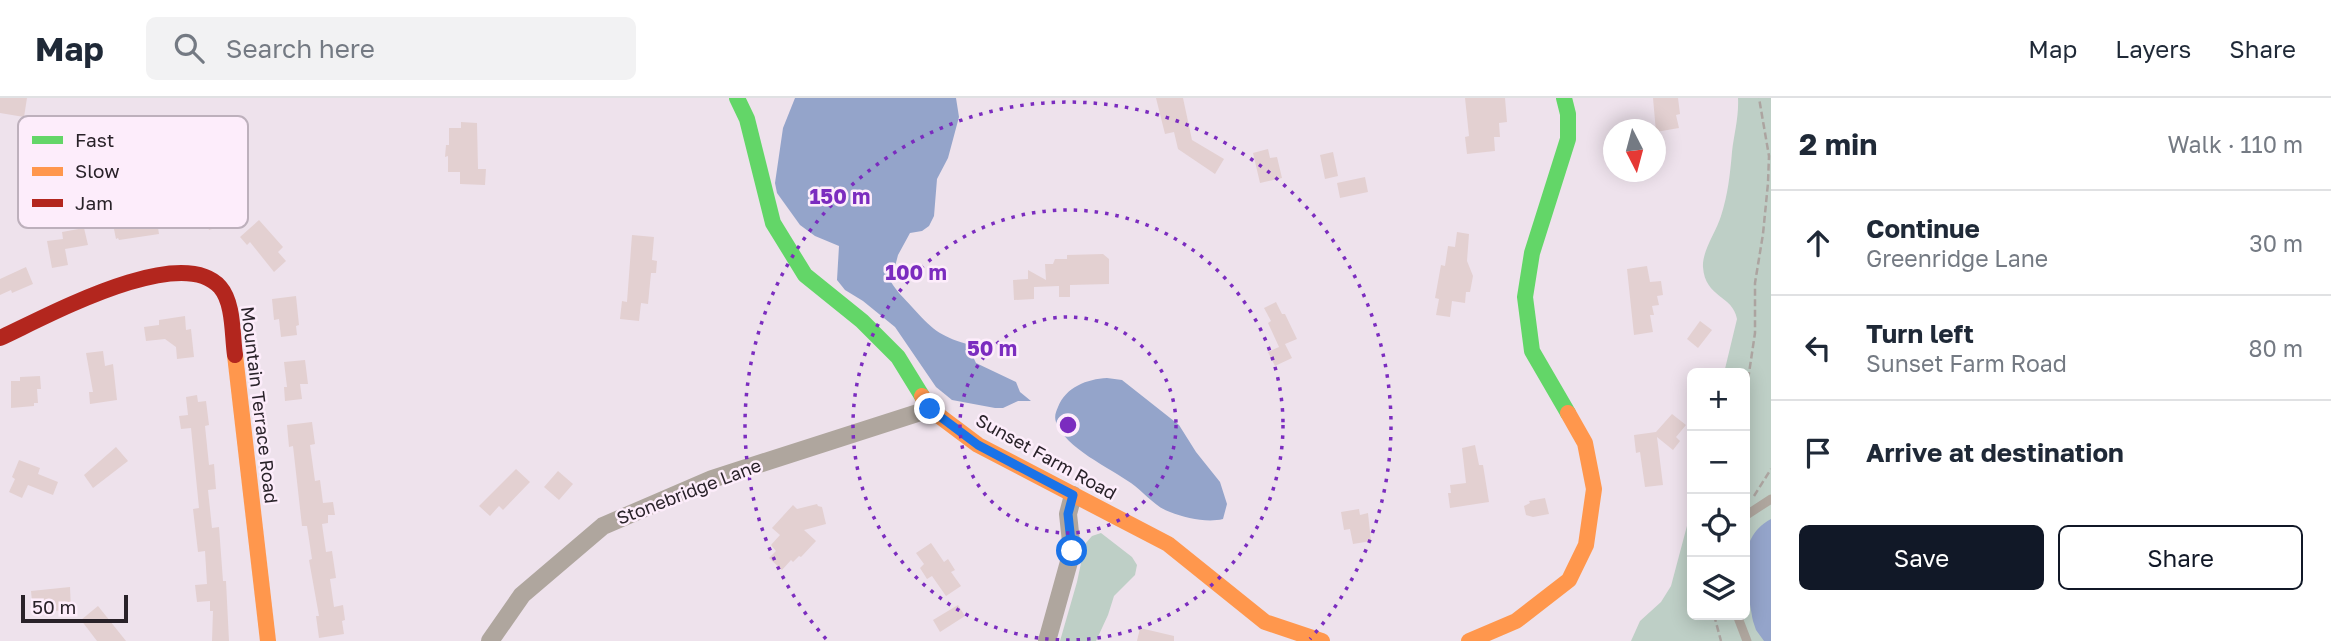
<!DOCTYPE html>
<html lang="en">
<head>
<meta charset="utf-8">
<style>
  :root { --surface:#fff; --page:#f2f2f3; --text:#1f2937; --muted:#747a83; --line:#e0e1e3; --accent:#111827 }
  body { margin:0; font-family:"Golos Text",sans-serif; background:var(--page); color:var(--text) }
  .controls { position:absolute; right:21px; bottom:21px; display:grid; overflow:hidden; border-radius:10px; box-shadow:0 4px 18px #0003 }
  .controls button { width:63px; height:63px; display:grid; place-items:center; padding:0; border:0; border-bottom:2px solid var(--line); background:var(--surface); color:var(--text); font:35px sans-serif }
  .compass { position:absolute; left:1603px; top:21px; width:63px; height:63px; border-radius:50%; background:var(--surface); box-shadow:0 4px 18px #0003; rotate:174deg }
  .scale { position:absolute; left:21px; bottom:18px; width:107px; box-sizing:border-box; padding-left:7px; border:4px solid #292229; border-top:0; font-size:19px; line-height:24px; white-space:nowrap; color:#292229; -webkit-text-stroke:5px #fdedfb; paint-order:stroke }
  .stop { position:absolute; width:21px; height:21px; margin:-16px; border:5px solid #1a73e8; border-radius:50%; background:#fff }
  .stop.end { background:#1a73e8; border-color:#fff; box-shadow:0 2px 7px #0008 }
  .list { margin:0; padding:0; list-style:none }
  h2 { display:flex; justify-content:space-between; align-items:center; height:91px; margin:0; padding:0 28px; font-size:30px }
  h2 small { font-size:23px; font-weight:400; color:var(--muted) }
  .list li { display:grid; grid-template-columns:46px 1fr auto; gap:21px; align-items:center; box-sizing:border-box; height:105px; padding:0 28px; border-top:2px solid var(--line) }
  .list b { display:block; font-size:26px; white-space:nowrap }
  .list p { margin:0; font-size:23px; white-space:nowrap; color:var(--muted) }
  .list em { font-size:23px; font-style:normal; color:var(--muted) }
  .actions { display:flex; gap:14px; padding:21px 28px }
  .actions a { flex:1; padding:16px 0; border:2px solid var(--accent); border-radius:10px; text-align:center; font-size:24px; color:var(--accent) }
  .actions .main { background:var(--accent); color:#fff }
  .icon { flex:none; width:38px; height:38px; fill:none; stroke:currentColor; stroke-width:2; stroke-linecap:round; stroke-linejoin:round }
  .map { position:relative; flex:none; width:1771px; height:543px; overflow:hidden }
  header { display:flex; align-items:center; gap:42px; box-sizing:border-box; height:98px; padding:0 35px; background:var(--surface); border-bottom:2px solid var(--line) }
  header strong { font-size:33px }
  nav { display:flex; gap:38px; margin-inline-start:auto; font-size:24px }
  .search { width:490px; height:63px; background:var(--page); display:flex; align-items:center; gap:18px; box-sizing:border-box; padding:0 24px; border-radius:10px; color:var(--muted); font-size:26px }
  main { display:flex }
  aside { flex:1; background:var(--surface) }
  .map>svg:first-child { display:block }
</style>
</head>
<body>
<header>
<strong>Map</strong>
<div class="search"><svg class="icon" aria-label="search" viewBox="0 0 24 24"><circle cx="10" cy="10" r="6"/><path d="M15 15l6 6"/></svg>Search here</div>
<nav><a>Map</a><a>Layers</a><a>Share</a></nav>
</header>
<main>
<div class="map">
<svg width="1771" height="543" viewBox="0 0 1771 543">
  <rect width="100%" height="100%" fill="#eee2ec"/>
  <g fill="#becfc6">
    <path d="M1738 0H1771V543H1631L1640 523 1661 504 1671 488 1692 409V517H1745V275H1724L1737 221C1733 197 1705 200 1703 169 1702 153 1716 134 1721 118 1728 96 1730 77 1732 54 1734 36 1739 19 1738 0Z"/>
    <polygon points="1101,435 1132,459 1137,467 1135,477 1114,498 1108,517 1096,543 1060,543 1077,484 1085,446 1092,438"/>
  </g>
  <g fill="#94a4ca">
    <path d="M795 0H956L959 19 948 60 937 81 934 118 929 128 922 133 910 135 898 157 891 184C897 194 904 200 912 209 931 230 939 238 967 246L976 265 1016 284 1020 294 1031 303H1018L1003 310H995L952 302 936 289 895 229 863 203 845 192 837 182 839 148 815 138 800 127 777 95 775 85 783 30Z"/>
    <path d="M1107 280 1122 282 1179 327 1196 354 1220 384 1227 406 1223 421C1207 425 1186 420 1170 414 1155 409 1144 394 1131 385 1110 370 1065 350 1056 324 1054 318 1056 314 1058 309 1066 289 1087 281 1107 280Z"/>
    <path d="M1771 421V543H1764L1756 532 1753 523C1748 488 1732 442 1771 421Z"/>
  </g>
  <g fill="#e3d0d1">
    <polygon points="0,0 27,0 24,19 0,15"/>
    <polygon points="1156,0 1183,0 1192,42 1224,61 1215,76 1178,51 1174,34 1165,36"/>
    <polygon points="1465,0 1505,0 1507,24 1499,25 1500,39 1494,39 1495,53 1467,56 1465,39 1469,38"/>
    <polygon points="1653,0 1678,0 1680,16 1676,17 1679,30 1656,34"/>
    <polygon points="461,24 477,25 478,71 486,71 485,87 460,86 460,74 448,74 448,58 445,59 446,47 449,47 449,30 461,30"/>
    <polygon points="1268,51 1270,60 1277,59 1282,80 1260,85 1253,55"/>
    <polygon points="1333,54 1338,78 1325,81 1320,57"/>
    <polygon points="1365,79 1368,94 1340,100 1337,85"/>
    <polygon points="205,91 208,100 215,98 224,127 209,132 203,112 180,119 175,99"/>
    <polygon points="155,111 159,136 119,142 118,140 116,141 113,126 129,124 128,116"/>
    <polygon points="259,122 283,149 278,154 286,163 274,174 250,144 247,147 240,139"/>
    <polygon points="84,130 88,147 65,151 68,167 52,170 47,143 63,141 62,134"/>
    <polygon points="1457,134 1469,136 1467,163 1473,178 1470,194 1466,194 1465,205 1452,203 1450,219 1436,217 1439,201 1435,200 1441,167 1445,168 1448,148 1455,149"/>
    <polygon points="632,137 654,139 652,162 657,163 656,175 651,175 648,206 641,205 639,223 620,221 622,203 627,204"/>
    <polygon points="1103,156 1109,161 1109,186 1070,187 1070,199 1059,199 1059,188 1034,189 1034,201 1014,202 1013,182 1028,181 1028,172 1046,182 1045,166 1053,166 1055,161 1067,161 1067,157"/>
    <polygon points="1647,168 1650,184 1661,183 1663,197 1657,198 1659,207 1652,208 1654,217 1650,217 1653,234 1634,237 1627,171"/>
    <polygon points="26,169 33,186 12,195 11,192 0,197 0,181"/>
    <polygon points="296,198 299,227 296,228 297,237 281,239 279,221 274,222 272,201"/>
    <polygon points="1276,204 1282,216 1285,216 1297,241 1285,246 1292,260 1275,268 1268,254 1279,249 1268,225 1271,223 1264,210"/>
    <polygon points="185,218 186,232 191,231 194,259 177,261 176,249 165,241 146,243 144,229 159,227 159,222"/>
    <polygon points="1700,223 1712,232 1698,250 1687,241"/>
    <polygon points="103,253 105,268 113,266 117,302 90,306 89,294 93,294 86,255"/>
    <polygon points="305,262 308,286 300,286 302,301 285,303 284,289 287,289 284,264"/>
    <polygon points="40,278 41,291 37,291 38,305 34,305 34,308 11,310 11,283 20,283 20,279"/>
    <polygon points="197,297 198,304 206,303 209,327 205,328 209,367 214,366 216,391 208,392 212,430 219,429 223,483 226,483 229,543 212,543 213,513 210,513 210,503 197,504 195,487 207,486 205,453 198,454 193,411 199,410 191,330 181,331 179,318 188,317 186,299"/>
    <polygon points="1672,316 1686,327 1676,339 1680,343 1673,352 1657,339 1663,387 1645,389 1640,354 1636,355 1634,337 1656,334"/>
    <polygon points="312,324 315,346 310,347 315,383 320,382 323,405 333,404 335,417 328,417 328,425 322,426 326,454 332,453 336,480 330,481 334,509 343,507 345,522 342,523 344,536 319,540 316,518 319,518 309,462 312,461 307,428 302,428 293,348 289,349 287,327"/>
    <polygon points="1475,347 1479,367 1483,367 1489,404 1450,410 1448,395 1451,395 1450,387 1466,385 1462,350"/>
    <polygon points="116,349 128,363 93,390 84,377"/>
    <polygon points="19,362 40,370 38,376 58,384 53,397 28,387 22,400 9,394 15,381 12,379"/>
    <polygon points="516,371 530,384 503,412 499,408 490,418 479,408"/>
    <polygon points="558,373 573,386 559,402 544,389"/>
    <polygon points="1545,400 1549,416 1533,419 1526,417 1524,408 1530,405 1529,403"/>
    <polygon points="817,406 818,408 822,409 826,426 804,432 816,443 801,459 799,458 793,464 791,462 782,472 769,460 776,453 771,447 780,437 772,430 793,407 797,411"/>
    <polygon points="1359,411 1360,417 1368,415 1371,443 1353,446 1350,431 1344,432 1341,414"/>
    <polygon points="931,445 944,464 948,461 955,472 951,474 961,488 946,498 932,478 927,481 920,470 924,466 916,455"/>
    <polygon points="70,489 71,512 33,514 31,493"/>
    <polygon points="958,507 965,518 940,534 933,522"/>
    <polygon points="98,508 126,543 97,543 81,522"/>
    <polygon points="1140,530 1174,538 1174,543 1137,543"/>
  </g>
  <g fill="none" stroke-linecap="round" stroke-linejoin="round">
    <g stroke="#aca4a0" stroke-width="2.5" stroke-dasharray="7 3.5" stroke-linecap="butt">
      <polyline points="1745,302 1755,235 1755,185 1763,136 1768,85 1769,58 1759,0"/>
      <polyline points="1754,398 1771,371"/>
      <polyline points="1714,517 1721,543"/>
    </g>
    <g stroke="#afa69e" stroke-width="9">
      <polyline points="1745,418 1771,401"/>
      <polyline points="1737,517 1747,543"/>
    </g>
    <g stroke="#afa69e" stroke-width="18">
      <polyline points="490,543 522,497 603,428 712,381 930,311"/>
      <polyline points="1047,543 1072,453 1068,416 1073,397"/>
    </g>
    <g stroke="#63d668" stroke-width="16">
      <polyline points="737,0 747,21 773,125 805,177 862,223 898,259 922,298"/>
      <polyline points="1564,0 1568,16 1568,41 1532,155 1525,199 1532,253 1568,315"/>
    </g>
    <g stroke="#ff974d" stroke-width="16">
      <polyline points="235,257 268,543"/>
      <polyline points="922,298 930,311 978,347 1168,446 1265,524 1322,543"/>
      <polyline points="1469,543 1516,523 1569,482 1586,447 1594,391 1585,345 1568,315"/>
    </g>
    <path stroke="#b3261e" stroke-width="16" d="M0 240C44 220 180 144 220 189 234 205 232 237 235 257"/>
  </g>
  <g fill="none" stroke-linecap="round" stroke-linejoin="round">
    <polyline stroke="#1a73e8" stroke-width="9" points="930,311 978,347 1073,397 1068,416 1072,453"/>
  </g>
  <g fill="none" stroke="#7b2cbf" stroke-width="3.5" stroke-dasharray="3.5 7">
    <circle cx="1068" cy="327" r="108"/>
    <circle cx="1068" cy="327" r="215"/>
    <path d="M826 541A323 323 0 1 1 1310 541"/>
  </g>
  <g text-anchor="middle" stroke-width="5" stroke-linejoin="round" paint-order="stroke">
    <g font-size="18" fill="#292229" stroke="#fdedfb">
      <text transform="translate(259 307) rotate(83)" y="6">Mountain Terrace Road</text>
      <text transform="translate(1046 359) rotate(29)" y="6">Sunset Farm Road</text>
      <text transform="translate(689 394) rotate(-21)" y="6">Stonebridge Lane</text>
    </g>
  </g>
  <rect x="18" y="18" width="230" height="112" rx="10" fill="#fdedfb" stroke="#bdb0bc" stroke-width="2"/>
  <rect x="32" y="38" width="31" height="8" fill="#63d668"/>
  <rect x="32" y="69" width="31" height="9" fill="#ff974d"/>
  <rect x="32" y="101" width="31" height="8" fill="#b3261e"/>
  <g font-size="19" fill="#292229">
    <text x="75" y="49">Fast</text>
    <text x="75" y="80">Slow</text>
    <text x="75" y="112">Jam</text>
  </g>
  <circle cx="1068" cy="327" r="10" fill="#7b2cbf" stroke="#fdedfb" stroke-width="3.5"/>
  <g font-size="21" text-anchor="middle" font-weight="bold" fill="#7b2cbf" stroke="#fdedfb" stroke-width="5" stroke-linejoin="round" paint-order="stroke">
    <text x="840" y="106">150 m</text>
    <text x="916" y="182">100 m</text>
    <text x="992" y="258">50 m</text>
  </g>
</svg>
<div class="controls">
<button>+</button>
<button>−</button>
<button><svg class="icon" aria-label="locate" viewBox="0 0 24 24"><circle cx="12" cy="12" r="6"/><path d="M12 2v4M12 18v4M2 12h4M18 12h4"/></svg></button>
<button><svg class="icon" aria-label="layers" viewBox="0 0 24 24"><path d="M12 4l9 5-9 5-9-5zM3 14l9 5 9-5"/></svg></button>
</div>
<svg class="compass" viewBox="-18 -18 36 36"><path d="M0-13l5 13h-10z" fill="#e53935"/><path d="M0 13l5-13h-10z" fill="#747a83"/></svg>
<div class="scale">50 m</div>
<div class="stop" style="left:1072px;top:453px"></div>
<div class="stop end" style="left:930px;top:311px"></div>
</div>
<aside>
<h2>2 min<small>Walk · 110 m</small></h2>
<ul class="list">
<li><svg class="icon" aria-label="ahead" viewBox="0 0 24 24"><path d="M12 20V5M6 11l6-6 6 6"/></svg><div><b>Continue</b><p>Greenridge Lane</p></div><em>30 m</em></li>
<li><svg class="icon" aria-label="left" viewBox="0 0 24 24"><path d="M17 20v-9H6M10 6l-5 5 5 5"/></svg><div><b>Turn left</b><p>Sunset Farm Road</p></div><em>80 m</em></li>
<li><svg class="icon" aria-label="arrive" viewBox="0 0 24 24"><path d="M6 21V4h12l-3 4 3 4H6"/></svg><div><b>Arrive at destination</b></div></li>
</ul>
<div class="actions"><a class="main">Save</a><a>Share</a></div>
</aside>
</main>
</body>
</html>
